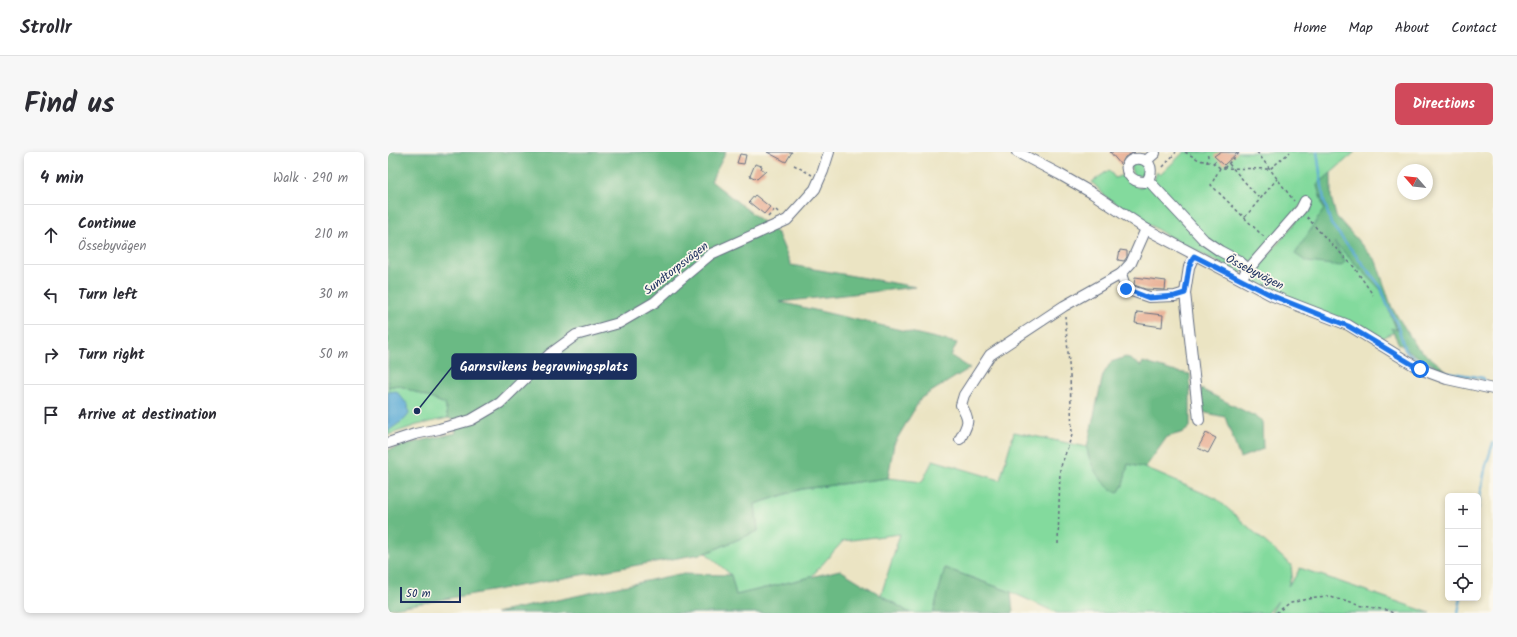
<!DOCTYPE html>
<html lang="en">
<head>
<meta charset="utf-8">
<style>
  :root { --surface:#fff; --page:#f7f7f7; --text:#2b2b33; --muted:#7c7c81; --line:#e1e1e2; --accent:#d1495b }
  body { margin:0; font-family:Kalam,sans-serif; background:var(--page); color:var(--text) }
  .controls { position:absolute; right:12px; bottom:12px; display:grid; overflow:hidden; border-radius:6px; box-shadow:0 2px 6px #0003 }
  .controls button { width:36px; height:36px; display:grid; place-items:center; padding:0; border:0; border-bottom:1px solid var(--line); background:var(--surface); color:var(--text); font:20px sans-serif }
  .compass { position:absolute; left:1009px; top:12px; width:36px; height:36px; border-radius:50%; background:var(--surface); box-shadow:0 2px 6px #0003; rotate:298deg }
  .scale { position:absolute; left:12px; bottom:10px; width:61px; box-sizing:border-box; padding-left:4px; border:2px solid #1b2f5e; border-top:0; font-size:11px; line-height:14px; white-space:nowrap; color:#1b2f5e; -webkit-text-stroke:3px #fbf7ec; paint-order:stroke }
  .stop { position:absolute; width:12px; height:12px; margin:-9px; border:3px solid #1a73e8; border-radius:50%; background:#fff }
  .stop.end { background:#1a73e8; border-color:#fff; box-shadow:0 1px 4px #0008 }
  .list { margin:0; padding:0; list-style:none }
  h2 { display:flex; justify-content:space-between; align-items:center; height:52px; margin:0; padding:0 16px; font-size:17px }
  h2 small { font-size:13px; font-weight:400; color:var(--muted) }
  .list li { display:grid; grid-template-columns:26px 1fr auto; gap:12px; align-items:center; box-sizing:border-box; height:60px; padding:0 16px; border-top:1px solid var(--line) }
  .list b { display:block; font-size:15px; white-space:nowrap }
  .list p { margin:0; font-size:13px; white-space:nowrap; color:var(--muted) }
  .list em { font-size:13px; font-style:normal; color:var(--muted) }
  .icon { flex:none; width:22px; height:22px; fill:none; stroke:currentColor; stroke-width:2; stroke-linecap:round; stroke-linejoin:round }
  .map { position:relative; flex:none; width:1105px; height:461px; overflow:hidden; border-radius:6px }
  header { display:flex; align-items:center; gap:24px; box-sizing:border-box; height:56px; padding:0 20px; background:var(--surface); border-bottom:1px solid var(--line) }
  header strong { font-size:19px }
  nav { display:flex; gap:22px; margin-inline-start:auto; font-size:14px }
  .intro { display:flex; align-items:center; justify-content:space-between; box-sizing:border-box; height:96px; padding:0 24px }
  h1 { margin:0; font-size:28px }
  .button { padding:10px 18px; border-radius:6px; background:var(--accent); color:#fff; font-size:14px; font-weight:700 }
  main { display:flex; gap:24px; padding:0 24px }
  aside { flex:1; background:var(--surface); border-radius:6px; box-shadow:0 2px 6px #0003 }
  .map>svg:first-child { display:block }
</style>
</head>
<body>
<header>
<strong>Strollr</strong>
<nav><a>Home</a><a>Map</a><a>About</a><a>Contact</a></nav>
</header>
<div class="intro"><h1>Find us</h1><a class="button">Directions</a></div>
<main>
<aside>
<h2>4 min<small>Walk · 290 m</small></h2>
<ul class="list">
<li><svg class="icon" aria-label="ahead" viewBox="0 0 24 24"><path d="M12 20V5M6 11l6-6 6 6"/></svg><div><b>Continue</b><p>Össebyvägen</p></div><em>210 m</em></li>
<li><svg class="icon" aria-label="left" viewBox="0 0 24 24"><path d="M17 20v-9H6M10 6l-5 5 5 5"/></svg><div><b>Turn left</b></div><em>30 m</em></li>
<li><svg class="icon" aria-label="right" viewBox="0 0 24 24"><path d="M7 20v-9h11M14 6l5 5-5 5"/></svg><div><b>Turn right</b></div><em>50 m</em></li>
<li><svg class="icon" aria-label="arrive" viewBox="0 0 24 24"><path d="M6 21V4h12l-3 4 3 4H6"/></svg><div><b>Arrive at destination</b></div></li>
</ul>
</aside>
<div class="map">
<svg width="1105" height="461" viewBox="0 0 1105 461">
  <rect width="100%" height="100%" fill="#fbf7ec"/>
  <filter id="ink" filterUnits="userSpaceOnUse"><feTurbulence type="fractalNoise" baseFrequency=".025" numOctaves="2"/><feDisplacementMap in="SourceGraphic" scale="8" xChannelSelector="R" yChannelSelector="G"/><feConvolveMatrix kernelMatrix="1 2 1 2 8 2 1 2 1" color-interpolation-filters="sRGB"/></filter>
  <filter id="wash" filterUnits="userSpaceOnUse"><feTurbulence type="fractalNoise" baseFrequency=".012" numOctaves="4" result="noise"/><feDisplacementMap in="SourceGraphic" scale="16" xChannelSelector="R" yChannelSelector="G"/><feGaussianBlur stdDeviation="0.9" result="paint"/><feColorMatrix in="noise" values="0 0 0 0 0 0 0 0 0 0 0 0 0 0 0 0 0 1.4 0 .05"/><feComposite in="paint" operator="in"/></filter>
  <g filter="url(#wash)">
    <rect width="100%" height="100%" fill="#ebe4c3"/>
    <g fill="#83da9d" stroke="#4f847e">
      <polygon points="796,0 967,0 929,33 944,88 993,138 1009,179 993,186 868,132 863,125 864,123 911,66 922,59 924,53 918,47 865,110 859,110 853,122 778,83 718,45 704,30 721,18 727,26 735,23 751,36 766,28 769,20 772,23"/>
      <path d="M754 9 759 19C755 24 752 25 745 23L742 13Z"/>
      <polygon points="10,233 57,252 60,266 29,273 0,283 0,235"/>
      <polygon points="626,280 699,295 700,304 723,338 730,341 735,333 740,312 757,316 829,347 903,413 904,423 900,434 907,425 912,416 1042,461 883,461 890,449 880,461 669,461 623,440 557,416 545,461 522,461 493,443 512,382 455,389 423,425 348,443 343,423 318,401 370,379 367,352 414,337 500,326 534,330 545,308 612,328"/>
    </g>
    <g fill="#6aba84" stroke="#427471">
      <polygon points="0,0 338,0 323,29 390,82 403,113 528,135 392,150 569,191 563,204 582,216 533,246 506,292 500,326 414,337 367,352 370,379 318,401 0,457 0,298 19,292 68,281 66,268 60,266 57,252 10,233 0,235"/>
      <polygon points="943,21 943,45 948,64 988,109 1004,156 1029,195 1059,219 1033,207 1011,192 1003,176 1009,178 993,138 946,90 957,110 953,114 919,110 907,102 936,57 929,33"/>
      <path d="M738 205 753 214 755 210 784 219 802 222V275L796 280 779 285 757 316 740 312 735 333 730 341C713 334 701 313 699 295L715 223 723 210Z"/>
      <polygon points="813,237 874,268 875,297 852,306 837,265 818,261 812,257"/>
      <polygon points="557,416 623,440 625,461 545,461"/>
      <polygon points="452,418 522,461 108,461 291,422 343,423 348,443"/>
    </g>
    <polygon fill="#5babd5" stroke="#3b6d9a" points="8,239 20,253 21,262 17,267 0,279 0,240"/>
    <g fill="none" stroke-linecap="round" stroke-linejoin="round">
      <g stroke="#5babd5" stroke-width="2.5">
        <polyline points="929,0 936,48 943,72 993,135 999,152 1009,172 1017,198 1029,208 1052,219 1095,226 1099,232"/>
        <polyline points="1090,357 1097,317 1105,291"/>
        <polyline points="1070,461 1073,446"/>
      </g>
    </g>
    <g id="blocks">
      <g fill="#e8ac90">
        <polygon points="379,0 404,0 398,10"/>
        <polygon points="722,0 747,0 737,5 733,13"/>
        <polygon points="832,0 850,0 836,13 826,4"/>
        <polygon points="352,2 358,3 356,12 349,11"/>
        <polygon points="367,12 374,14 373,17 378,19 369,27 362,24"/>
        <polygon points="367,43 382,55 376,62 361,50"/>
        <polygon points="732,98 739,99 739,105 736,109 730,108"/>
        <polygon points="747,125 778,129 777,138 757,137 746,133"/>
        <polygon points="749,160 775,163 774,175 747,171"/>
        <polygon points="818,281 828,286 820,301 810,296"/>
      </g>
    </g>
  </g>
  <g filter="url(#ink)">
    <use href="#blocks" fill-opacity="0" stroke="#646e81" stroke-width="1"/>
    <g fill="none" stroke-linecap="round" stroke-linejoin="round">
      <defs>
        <g id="minor">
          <polyline points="629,0 671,22 704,41 758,77 885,144 960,173 1032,217 1059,227 1105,237"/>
          <polyline points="759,8 767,1"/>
          <path d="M760 28 757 30C751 30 745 29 741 23 728 1 774 0 760 28L816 88 832 99 851 109 861 118"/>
          <polyline points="806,104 801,115 797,141 811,268"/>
          <polyline points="857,121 913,57 917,49"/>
          <polyline points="733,122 738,137 761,145 787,144 797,141"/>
          <path d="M572 287C580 272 583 269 573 253L576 243 602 203 676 154 733 122 743 111 758 77"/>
          <polyline points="0,291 27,282 51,277 83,268 112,251 162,202 188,183 231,171 267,150 287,132 323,102 399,68 427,37 435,19 441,0"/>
        </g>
      </defs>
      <use href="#minor" stroke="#646e81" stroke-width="12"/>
      <g stroke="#646e81" stroke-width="1.5" stroke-dasharray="3 3" stroke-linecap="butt">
        <polyline points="797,0 811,8 825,11 832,16 882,17 902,0"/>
        <polyline points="869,0 906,49"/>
        <polyline points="819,11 820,4 819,0"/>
        <polyline points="825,11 829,8"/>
        <polyline points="841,12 871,46"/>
        <polyline points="406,13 424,23"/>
        <polyline points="775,15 788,0"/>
        <polyline points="832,16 823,33 876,85"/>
        <polyline points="836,16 852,0"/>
        <polyline points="380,65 387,57 392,62"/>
        <polyline points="857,65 889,27"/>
        <polyline points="919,65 931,79 966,115 985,143"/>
        <polyline points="670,392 672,317 684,283 682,224 677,164"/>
        <polyline points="888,461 903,450 919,446 939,444 970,453 998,458 1005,461"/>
      </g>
      <use href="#minor" stroke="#fff" stroke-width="10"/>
    </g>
  </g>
  <g fill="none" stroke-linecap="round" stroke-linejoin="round" filter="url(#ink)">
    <polyline stroke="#1a73e8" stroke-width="5" points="738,137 761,146 787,144 797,141 801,115 806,104 885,144 960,174 1032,217"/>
  </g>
  <g text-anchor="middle" stroke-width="3.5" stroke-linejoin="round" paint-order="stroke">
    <g font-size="12" fill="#1b2f5e" stroke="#fbf7ec">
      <text transform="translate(288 116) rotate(-38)" y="4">Sundtorpsvägen</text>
      <text transform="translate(867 120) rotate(27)" y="4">Össebyvägen</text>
    </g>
  </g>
  <path fill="none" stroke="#1b2f5e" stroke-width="1.5" d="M29 259L64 215"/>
  <circle fill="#1b2f5e" stroke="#fbf7ec" stroke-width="1.5" cx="29" cy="259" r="4"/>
  <rect fill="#1b2f5e" stroke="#1b2f5e" stroke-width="1.5" x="64" y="202" width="184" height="25" rx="4"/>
  <g font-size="13" text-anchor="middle" font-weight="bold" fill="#fff">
    <text x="156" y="219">Garnsvikens begravningsplats</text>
  </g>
</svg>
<div class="controls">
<button>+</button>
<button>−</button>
<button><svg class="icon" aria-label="locate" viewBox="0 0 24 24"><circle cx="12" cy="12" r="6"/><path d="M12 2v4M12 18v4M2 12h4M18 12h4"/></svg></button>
</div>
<svg class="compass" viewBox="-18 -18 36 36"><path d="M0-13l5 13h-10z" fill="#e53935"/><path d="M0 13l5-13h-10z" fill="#7c7c81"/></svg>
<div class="scale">50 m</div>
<div class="stop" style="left:1032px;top:217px"></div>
<div class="stop end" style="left:738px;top:137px"></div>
</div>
</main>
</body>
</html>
